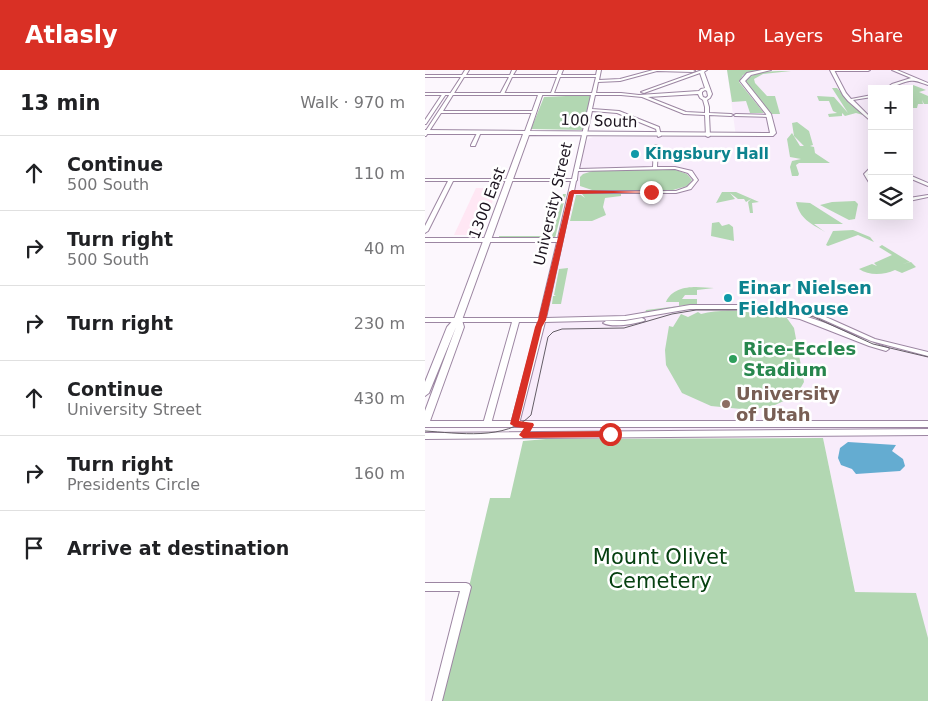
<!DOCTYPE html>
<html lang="en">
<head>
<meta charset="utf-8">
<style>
  :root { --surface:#fff; --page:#f6f6f6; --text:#202124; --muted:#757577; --line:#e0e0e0; --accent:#d93025 }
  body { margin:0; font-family:"DejaVu Sans",sans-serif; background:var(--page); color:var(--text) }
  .controls { position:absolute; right:15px; top:15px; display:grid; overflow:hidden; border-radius:0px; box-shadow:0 5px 20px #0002 }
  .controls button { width:45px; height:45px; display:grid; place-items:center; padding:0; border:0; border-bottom:1px solid var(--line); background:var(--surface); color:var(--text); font:25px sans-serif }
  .stop { position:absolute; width:15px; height:15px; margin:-11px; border:4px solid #d93025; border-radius:50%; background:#fff }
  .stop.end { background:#d93025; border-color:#fff; box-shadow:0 1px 5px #0008 }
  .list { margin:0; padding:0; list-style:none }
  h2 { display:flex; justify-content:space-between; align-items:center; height:65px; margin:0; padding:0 20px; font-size:21px }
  h2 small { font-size:16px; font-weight:400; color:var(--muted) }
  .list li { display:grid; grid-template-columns:32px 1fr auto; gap:15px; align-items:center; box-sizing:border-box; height:75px; padding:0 20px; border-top:1px solid var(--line) }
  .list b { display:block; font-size:19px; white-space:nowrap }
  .list p { margin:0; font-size:16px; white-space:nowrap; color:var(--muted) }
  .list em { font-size:16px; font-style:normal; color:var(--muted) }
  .icon { flex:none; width:28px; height:28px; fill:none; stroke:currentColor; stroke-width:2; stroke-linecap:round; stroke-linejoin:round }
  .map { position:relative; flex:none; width:503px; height:631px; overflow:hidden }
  header { display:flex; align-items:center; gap:30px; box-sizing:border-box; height:70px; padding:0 25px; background:var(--accent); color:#fff }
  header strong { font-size:24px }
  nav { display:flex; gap:28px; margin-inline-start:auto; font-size:18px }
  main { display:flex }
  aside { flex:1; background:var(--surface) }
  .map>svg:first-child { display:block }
</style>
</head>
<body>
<header>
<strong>Atlasly</strong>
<nav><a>Map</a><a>Layers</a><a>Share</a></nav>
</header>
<main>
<aside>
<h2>13 min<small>Walk · 970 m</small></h2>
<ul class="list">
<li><svg class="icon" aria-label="ahead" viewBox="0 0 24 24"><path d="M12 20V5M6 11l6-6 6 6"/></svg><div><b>Continue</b><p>500 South</p></div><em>110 m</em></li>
<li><svg class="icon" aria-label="right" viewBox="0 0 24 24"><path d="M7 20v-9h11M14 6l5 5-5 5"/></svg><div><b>Turn right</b><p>500 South</p></div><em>40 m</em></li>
<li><svg class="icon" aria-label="right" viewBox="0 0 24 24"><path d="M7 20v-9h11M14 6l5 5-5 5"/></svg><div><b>Turn right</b></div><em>230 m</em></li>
<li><svg class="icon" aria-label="ahead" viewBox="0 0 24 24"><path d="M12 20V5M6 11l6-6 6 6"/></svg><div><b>Continue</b><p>University Street</p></div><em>430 m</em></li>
<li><svg class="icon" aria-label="right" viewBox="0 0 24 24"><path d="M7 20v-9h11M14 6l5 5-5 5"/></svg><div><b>Turn right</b><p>Presidents Circle</p></div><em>160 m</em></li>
<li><svg class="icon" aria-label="arrive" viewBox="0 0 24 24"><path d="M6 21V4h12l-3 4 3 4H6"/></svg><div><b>Arrive at destination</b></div></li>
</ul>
</aside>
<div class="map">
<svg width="503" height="631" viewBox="0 0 503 631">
  <rect width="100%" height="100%" fill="#fcf7fd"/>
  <polygon fill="#ffe7f4" points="51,118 73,118 54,165 29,165"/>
  <path fill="#f8ecfb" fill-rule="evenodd" d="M302 0H503V631H453L398 368 93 358 149 98 163 69 168 67H311ZM447 19H484V146H447Z"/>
  <g fill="#b2d7b2">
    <polygon points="302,0 334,0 318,5 314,12 339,43 325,43 321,31 307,32"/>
    <path d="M366 1 338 4 329 9 330 13 342 26H350L355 44H346L320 11C330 0 352 1 366 1Z"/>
    <polygon points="488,15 501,20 494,22 503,26 503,34 499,34 497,30 498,34 493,34 492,38 484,38 485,18 476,19"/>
    <polygon points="407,18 412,18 438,45 431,43 420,46 417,43 417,46 404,47 403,44 412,43 408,41 404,31 394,31 392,26 409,27 423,43"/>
    <polygon points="163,25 166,26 157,60 106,59 119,27"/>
    <polygon points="372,52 384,61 388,75 385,76 389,77 390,83 405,93 374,93 371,95 374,104 373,106 367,106 365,97 367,91 376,89 365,87 362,69 367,63 375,76 379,76 369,66 367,53"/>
    <polygon points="171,100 251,100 262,104 267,110 262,116 248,120 167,120 155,116 155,107 158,104"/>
    <polygon points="297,122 311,122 334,132 327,133 328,143 325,143 323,132 326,129 321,132 319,129 313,129 305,123 310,129 291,133"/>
    <polygon points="138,124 141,124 130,168 74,168 74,166 127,166"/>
    <polygon points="157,124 196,124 196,126 180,128 178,137 181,145 167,151 145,151 151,125 156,125 160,128"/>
    <polygon points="430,131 433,134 430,149 424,150 395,135 407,132"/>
    <path d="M371 132 385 133 418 154H389L400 162C385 153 375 149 371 132Z"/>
    <polygon points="294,152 297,156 304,154 308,157 309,171 286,166 287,153"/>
    <polygon points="428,160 445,167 449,172 433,165 403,176 401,175 408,161"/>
    <path d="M457 175 485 192 477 194 486 192 491 197 477 203 470 200C459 205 444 206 434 199L447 194 452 196 449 193 467 185 454 177Z"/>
    <polygon points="143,198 136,234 127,234 128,226 131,226 129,225 134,199"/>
    <path d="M271 217 289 218 272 220V225H260L257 229H272V235H259L220 243 221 240 254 236V232H241C246 220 259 217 271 217Z"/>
    <path d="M273 242 276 244C295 239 318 240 337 245L340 242 351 247 359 244 369 258 379 312 375 319 363 329 350 335 326 340 286 336 257 323 241 295 240 280 244 256 248 257 256 244 263 247Z"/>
    <polygon points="398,368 430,522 491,523 503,568 503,631 17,631 65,428 85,428 98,371 121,369"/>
  </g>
  <polygon fill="#64acd1" points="423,372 471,375 467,381 478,389 480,396 475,401 431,404 427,399 416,395 413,388 415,378"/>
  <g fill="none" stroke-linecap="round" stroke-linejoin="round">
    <defs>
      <g id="minor">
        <path d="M40 0H44L41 5H85L87 0H91L88 5H132L134 0H138L136 5H171L172 0H176L174 10 195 9 228 0H268L270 1 268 2 232 1 195 11 173 12 171 23H196L214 25 274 21 276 19 280 18 275 3 219 23 216 22 277 0H282L279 2 287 24 285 28 282 30 284 37V43L306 44 308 45 306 46 284 45 285 66 283 67 281 66 280 45 259 44 217 27 196 25H170L167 39 194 41 234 57 236 66 233 67 231 59 192 43 167 41 154 99 228 97 229 76 231 75 233 76 232 97H250L267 101 273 110 266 119 251 123H148L121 248 200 246 265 235H355L392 243 450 269 503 282V286L446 271 388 245 355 239H265L200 250 120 252 94 354 93 356H87L86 354 113 252H94L66 354 65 356H59L58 354 87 252H0V248H114L132 172H0V168H133L146 111H28L3 161 0 163V156L23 111H0V109H147L166 25H115V23H126L132 7H87L79 24 77 25 75 24 84 7H39L18 41H109L111 42 109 43H16L1 66H0V62L36 7H0V5H37ZM135 7H171L167 23H129ZM280 20 282 21 283 26 281 28 278 27 277 24V22ZM273 24 275 28 278 30 280 37V43L261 42 223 27ZM250 99 263 103 269 110 262 117 251 121H149L151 111 152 110V109L153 101Z"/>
        <polygon points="405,0 409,0 421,23 426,29 447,25 447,27 428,30 447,49 447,52 423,31 418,25"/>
        <path d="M467 0H472L503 13V15C488 10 488 9 472 15 467 17 465 19 460 19L467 14 486 8Z"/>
        <polygon points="18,23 21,24 1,54 0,54 0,50"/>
        <polygon points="311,44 344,45 346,46 344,47 310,46 309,45"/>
        <polygon points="53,61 56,62 50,76 46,76 46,75"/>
        <polygon points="445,98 447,98 447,102 443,104 447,109 447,114 445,114 439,104"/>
        <polygon points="484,105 503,113 503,116 484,108"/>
        <polygon points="503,125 503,127 484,131 484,128"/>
        <path d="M344 240C356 241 367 243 379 246 408 254 434 269 463 278L464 279 461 281 444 276 375 249 342 243 341 242Z"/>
        <path d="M217 248 219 249 220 250 219 251C208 254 188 258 178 253L181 251H200Z"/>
        <polygon points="0,513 41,513 44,514 46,517 17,631 7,631 35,521 0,521"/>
      </g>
      <g id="major">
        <polygon points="337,0 346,0 326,5 320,11 346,44 351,63 348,66 104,65 37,250 39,257 5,351 503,351 503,357 0,357 0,341 31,257 4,323 0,326 0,312 22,257 29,249 98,64 0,64 0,60 100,61 113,25 0,25 0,23 118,23 105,61 345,63 341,44 315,11 322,3"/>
        <polygon points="407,0 445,0 443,1 409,1"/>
        <polygon points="503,359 503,365 0,369 0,363"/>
      </g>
    </defs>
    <use href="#minor" stroke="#9c86a2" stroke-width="2"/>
    <use href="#major" stroke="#9c86a2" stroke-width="2"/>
    <use href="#minor" fill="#fff" fill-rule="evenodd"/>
    <use href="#major" fill="#fff" fill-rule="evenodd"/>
    <path stroke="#645d66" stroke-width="1" d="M0 361C33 363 81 371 106 345L123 267 128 262 137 259 199 258 247 244 271 240H350L389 247 448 274 503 287"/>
  </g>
  <polygon fill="#d93025" points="147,120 229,122 149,124 121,250 117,257 94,351 108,353 109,355 105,362 185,361 189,364 185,367 98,368 94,365 99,358 90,357 85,354 110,257 113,250 144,122"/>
  <g fill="#0f9aa8" stroke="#fff" stroke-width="2">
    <circle cx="210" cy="84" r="5"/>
    <circle cx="303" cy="228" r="5"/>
  </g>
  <circle fill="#2e9e5b" stroke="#fff" stroke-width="2" cx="308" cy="289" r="5"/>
  <circle fill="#8d6e63" stroke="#fff" stroke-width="2" cx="301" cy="334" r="5"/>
  <g text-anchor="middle" stroke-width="5" stroke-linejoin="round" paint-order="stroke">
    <g font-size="15" fill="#1c141f" stroke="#fff">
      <text transform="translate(174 51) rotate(2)" y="5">100 South</text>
      <text transform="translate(62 133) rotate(-69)" y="5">1300 East</text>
      <text transform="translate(128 134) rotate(-77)" y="5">University Street</text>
    </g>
    <g font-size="15" font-weight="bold" fill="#0d838f" stroke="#fff" text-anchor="start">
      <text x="220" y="89">Kingsbury Hall</text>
    </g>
    <g font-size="18" font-weight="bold" fill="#0d838f" stroke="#fff" text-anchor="start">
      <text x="313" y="224">Einar Nielsen<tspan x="313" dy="21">Fieldhouse</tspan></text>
    </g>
    <g font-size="18" font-weight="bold" fill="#27864d" stroke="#fff" text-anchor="start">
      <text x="318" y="285">Rice-Eccles<tspan x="318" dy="21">Stadium</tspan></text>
    </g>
    <g font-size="18" font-weight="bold" fill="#785e54" stroke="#fff" text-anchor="start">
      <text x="311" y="330">University<tspan x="311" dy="21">of Utah</tspan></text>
    </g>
    <g font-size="21" fill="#064010" stroke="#fff">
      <text x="235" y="494">Mount Olivet<tspan x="235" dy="24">Cemetery</tspan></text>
    </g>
  </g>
</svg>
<div class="controls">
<button>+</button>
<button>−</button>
<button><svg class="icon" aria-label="layers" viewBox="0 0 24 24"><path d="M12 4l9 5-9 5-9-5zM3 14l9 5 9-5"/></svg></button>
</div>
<div class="stop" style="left:185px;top:364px"></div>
<div class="stop end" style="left:226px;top:122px"></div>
</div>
</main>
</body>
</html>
